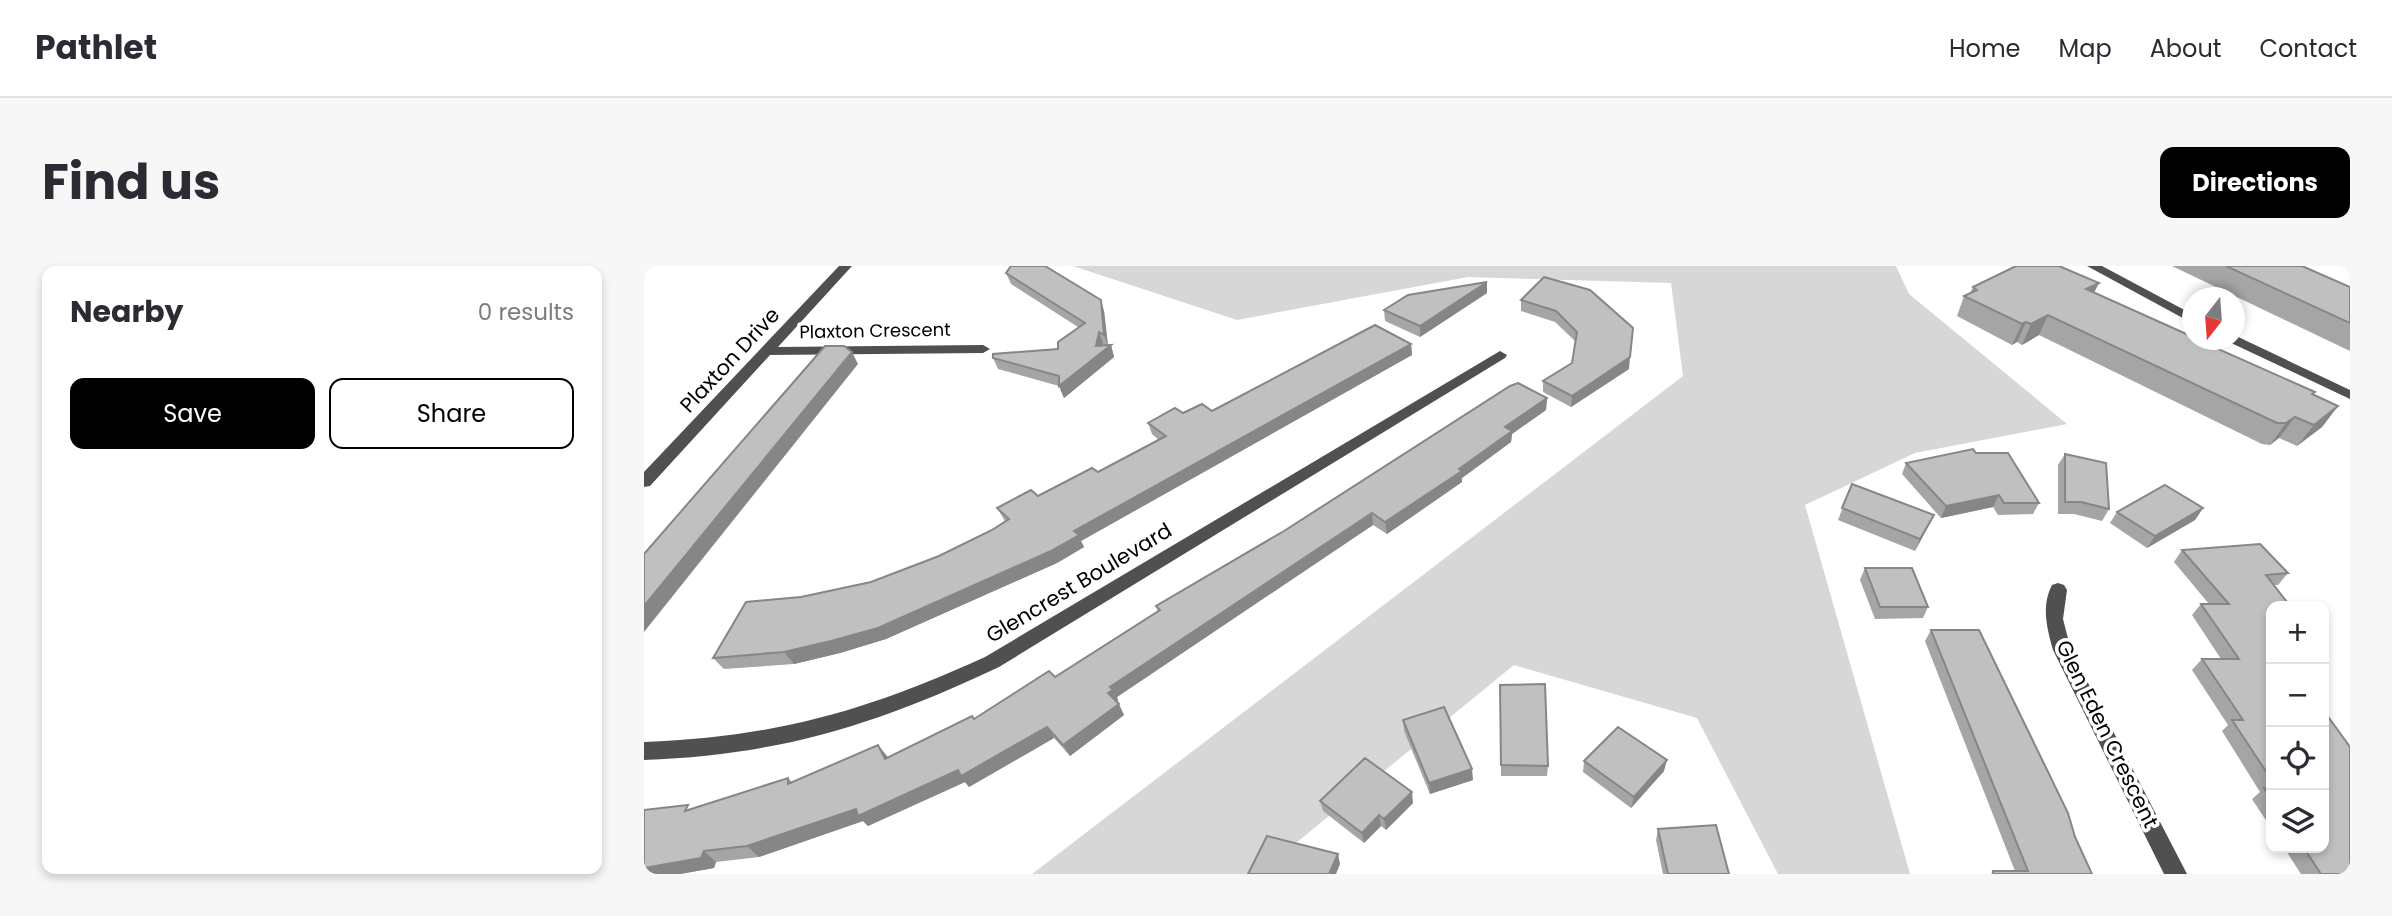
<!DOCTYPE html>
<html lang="en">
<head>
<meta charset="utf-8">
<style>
  :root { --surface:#fff; --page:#f7f7f7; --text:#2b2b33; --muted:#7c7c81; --line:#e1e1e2; --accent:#000 }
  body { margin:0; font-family:Poppins,sans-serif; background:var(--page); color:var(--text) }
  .controls { position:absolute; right:21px; bottom:21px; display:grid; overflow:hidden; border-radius:14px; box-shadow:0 4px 10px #0003 }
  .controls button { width:63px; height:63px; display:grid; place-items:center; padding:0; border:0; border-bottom:2px solid var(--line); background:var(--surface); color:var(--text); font:35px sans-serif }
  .compass { position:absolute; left:1538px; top:21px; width:63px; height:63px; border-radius:50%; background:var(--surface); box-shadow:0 4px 10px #0003; rotate:197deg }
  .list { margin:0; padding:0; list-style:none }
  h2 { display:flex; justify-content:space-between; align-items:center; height:91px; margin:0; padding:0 28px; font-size:30px }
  h2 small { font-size:23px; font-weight:400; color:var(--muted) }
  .actions { display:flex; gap:14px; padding:21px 28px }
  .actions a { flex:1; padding:16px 0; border:2px solid var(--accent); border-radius:14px; text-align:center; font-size:24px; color:var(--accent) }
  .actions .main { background:var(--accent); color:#fff }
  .icon { flex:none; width:38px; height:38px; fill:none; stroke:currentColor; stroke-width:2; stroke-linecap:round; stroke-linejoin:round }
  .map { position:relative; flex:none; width:1706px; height:608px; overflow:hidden; border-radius:14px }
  header { display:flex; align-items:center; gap:42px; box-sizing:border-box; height:98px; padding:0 35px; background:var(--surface); border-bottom:2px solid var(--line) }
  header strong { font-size:33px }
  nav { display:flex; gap:38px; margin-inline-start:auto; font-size:24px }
  .intro { display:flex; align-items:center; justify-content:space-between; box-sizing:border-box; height:168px; padding:0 42px }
  h1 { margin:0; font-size:49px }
  .button { padding:18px 32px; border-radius:14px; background:var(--accent); color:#fff; font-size:24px; font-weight:700 }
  main { display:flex; gap:42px; padding:0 42px }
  aside { flex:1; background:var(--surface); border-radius:14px; box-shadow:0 4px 10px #0003 }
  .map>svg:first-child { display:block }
</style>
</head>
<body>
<header>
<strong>Pathlet</strong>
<nav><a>Home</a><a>Map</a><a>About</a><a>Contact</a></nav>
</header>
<div class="intro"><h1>Find us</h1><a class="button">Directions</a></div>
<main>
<aside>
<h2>Nearby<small>0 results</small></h2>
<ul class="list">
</ul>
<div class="actions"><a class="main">Save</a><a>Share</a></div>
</aside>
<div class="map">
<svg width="1706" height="608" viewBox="0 0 1706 608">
  <rect width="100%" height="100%" fill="#fff"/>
  <polygon fill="#d7d7d7" points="429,0 1252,0 1265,28 1423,158 1271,187 1161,239 1266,608 1134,608 1053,452 870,399 614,608 388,608 1039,110 1027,17 824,11 593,54"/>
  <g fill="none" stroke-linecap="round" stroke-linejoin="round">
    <g fill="#505050" fill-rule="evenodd">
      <polygon points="195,0 208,0 134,81 339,79 346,83 339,87 126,89 6,220 0,221 0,206"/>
      <polygon points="1443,0 1458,0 1548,48 1548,57"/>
      <polygon points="1590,69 1706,124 1706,133 1585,76 1584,74 1590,74"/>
      <path d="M856 85 863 89 861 92 355 401C232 459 136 489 0 494V476C132 471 222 445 341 391Z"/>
      <path d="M1414 317 1420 319 1423 324 1419 353 1427 384 1543 608H1520L1409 384C1403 363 1397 340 1408 319Z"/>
    </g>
  </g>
  <g fill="#a5a5a5">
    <polygon points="1528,0 1658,0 1706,21 1706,85"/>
    <polygon points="362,7 460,45 464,80 467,79 470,91 420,132 415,120 354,103 349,92 414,83 434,61 367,18"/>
    <polygon points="900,11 985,103 927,141 899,126 899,115 928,97 932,76 911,56 877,45 877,34"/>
    <polygon points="843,16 843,27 776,71 741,55 740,44"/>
    <polygon points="1329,21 1450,27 1671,126 1669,129 1694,140 1678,161 1653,180 1635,172 1626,179 1618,178 1395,69 1378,79 1373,76 1368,79 1313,50 1320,30 1326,27"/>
    <polygon points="767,78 768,89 437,275 440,281 413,297 242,373 196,387 150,398 80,403 69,392 157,331 227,316 295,290 348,264 361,255 353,242 394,230 454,206 515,174 508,168 504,157 539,147 568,145"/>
    <polygon points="903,132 902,144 868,168 867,176 818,212 818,216 743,268 729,259 473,431 474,435 473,436 480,449 426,490 410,472 325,521 321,516 224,560 219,555 115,591 72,596 70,602 36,608 0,608 49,543 144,512 148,516 243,490 244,492 330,453 411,411 514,346 512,340"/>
    <polygon points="1332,187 1395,237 1389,248 1354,249 1349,241 1297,252 1258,208 1262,197"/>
    <polygon points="1421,188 1465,243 1458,255 1430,248 1414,248 1414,199"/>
    <polygon points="1208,218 1290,249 1271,285 1194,254"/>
    <polygon points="1559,242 1551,254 1503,282 1466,257 1473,246"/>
    <polygon points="1538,284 1644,307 1634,319 1630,319 1627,340 1627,562 1608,533 1616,526 1578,465 1584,459 1548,404 1558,393 1577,393 1548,349 1557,338 1565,338 1530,296"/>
    <polygon points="1221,302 1284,341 1279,352 1231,353 1216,314"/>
    <polygon points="1287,364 1431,571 1448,608 1347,608 1349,605 1371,605 1281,375"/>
    <polygon points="856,419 904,500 903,510 857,510"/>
    <polygon points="759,454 829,514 786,528 760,465"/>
    <polygon points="940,495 1020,505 987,542 939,506"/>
    <polygon points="676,535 769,537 742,564 737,560 720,577 679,545"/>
    <polygon points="1014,563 1085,608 1019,608 1012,574"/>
    <polygon points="1640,582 1680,582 1706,608 1657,608"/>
  </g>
  <g fill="#868686">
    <polygon points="843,16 843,27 776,71 776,60"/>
    <polygon points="1455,17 1445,37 1442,23"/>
    <polygon points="457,34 460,45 464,80 460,69"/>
    <polygon points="1404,49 1395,69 1378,79 1387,58"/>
    <polygon points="1382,56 1373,76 1368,79 1378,58"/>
    <polygon points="455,66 459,77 457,87 467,79 470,91 420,132 415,120 452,80"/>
    <polygon points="767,78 768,89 437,275 440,281 413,297 242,373 196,387 150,398 140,386 430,265"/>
    <polygon points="208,86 214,98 0,366 0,340"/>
    <polygon points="986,91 985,103 927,141 928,130"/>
    <polygon points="903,132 902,144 868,168 867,176 818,212 818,216 743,268 741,256 815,203 861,161"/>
    <polygon points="1694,140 1678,161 1653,180 1670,159"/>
    <polygon points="1651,151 1635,172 1626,179 1642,157"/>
    <polygon points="1355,229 1349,241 1297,252 1302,240"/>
    <polygon points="1559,242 1551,254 1503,282 1511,270"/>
    <polygon points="728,247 729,259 473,431 474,435 470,438 464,427 466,421"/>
    <polygon points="1290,249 1284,261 1271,285 1276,273"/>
    <polygon points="475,438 480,449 426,490 419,479"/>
    <polygon points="403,461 410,472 325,521 321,516 224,560 219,555 115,591 103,580 314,504"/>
    <polygon points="234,479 243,490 250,504 241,493"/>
    <polygon points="1023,494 1020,505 987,542 990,531"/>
    <polygon points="828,503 829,514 786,528 785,517"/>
    <polygon points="768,526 769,537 742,564 740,553"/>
    <polygon points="735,549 737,560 720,577 718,567"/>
    <polygon points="60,585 72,596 70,602 36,608 0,608 0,602"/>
    <polygon points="694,588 696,598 692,608 685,608"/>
  </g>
  <g fill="#c0c0c0" stroke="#868686" stroke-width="2">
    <polygon points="367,0 401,0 457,34 460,69 455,66 452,80 467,79 415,120 415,110 349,92 349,88 414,83 414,76 441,57 362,7"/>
    <polygon points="1372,0 1415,0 1455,17 1442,23 1549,71 1549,74 1554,74 1671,126 1668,128 1694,140 1670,159 1651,151 1642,157 1633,157 1404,49 1387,58 1382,56 1378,58 1320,30 1333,24 1329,21"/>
    <polygon points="1582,0 1658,0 1706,21 1706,57"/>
    <polygon points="900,11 946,24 989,62 986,91 928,130 899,115 928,97 933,66 912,45 877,34"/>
    <polygon points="843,16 776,60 740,44 764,29"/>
    <polygon points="731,59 767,78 430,265 435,269 407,285 234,362 187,375 140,386 69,392 102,336 157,331 227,316 295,290 348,264 365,253 353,242 387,224 394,230 448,202 454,206 522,170 504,157 531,142 539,147 558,138 568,145"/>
    <polygon points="181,80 200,80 208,86 0,340 0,288"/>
    <polygon points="874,117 903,132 861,161 868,165 815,203 818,205 741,256 728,247 466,421 469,424 464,427 475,438 419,479 403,461 317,510 314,504 214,550 212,543 103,580 60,585 57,592 0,602 0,544 44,539 41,545 144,512 144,518 234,479 241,493 328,450 330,453 405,405 411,411 516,344 512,340 640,265 866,120"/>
    <polygon points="1329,183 1332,187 1364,187 1395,237 1360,237 1355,229 1302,240 1262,197"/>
    <polygon points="1421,188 1462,197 1465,243 1437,236 1421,236"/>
    <polygon points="1208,218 1290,249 1276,273 1198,242"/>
    <polygon points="1521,219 1559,242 1511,270 1473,246"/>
    <polygon points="1616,278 1644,307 1622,309 1646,340 1627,340 1627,513 1588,454 1599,454 1558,393 1595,393 1557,338 1585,338 1538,284"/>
    <polygon points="1221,302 1268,302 1284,341 1236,341"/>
    <polygon points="1287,364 1335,364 1424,547 1431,571 1448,608 1350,608 1349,605 1384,605"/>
    <polygon points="901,418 904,500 857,499 856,419"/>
    <polygon points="800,441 828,503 785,517 759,454"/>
    <polygon points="1680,445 1706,481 1706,608 1677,608 1660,582 1680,582"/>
    <polygon points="974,461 1023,494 990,531 940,495"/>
    <polygon points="721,492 768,526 740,553 735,549 718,567 676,535"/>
    <polygon points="1620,522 1627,522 1627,533"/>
    <polygon points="1072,559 1085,608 1024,608 1014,563"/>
    <polygon points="623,570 694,588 685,608 604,608"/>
  </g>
  <g text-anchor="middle" stroke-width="7" stroke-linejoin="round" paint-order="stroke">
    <g font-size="18" fill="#000" stroke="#fff">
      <text transform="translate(231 65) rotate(-1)" y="6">Plaxton Crescent</text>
    </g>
    <g font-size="21" fill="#000" stroke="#fff">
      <text transform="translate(86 94) rotate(-47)" y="7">Plaxton Drive</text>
      <text transform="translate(435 317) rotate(-31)" y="7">Glencrest Boulevard</text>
      <text transform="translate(1463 468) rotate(64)" y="7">Glen Eden Crescent</text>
    </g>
  </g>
</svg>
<div class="controls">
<button>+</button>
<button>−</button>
<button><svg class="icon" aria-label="locate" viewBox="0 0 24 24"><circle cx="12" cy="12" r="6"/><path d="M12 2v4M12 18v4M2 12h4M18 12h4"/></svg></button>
<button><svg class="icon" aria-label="layers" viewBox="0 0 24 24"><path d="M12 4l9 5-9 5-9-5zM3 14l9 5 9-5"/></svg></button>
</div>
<svg class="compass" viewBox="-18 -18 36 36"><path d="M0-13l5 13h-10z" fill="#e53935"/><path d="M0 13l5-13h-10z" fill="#7c7c81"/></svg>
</div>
</main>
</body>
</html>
